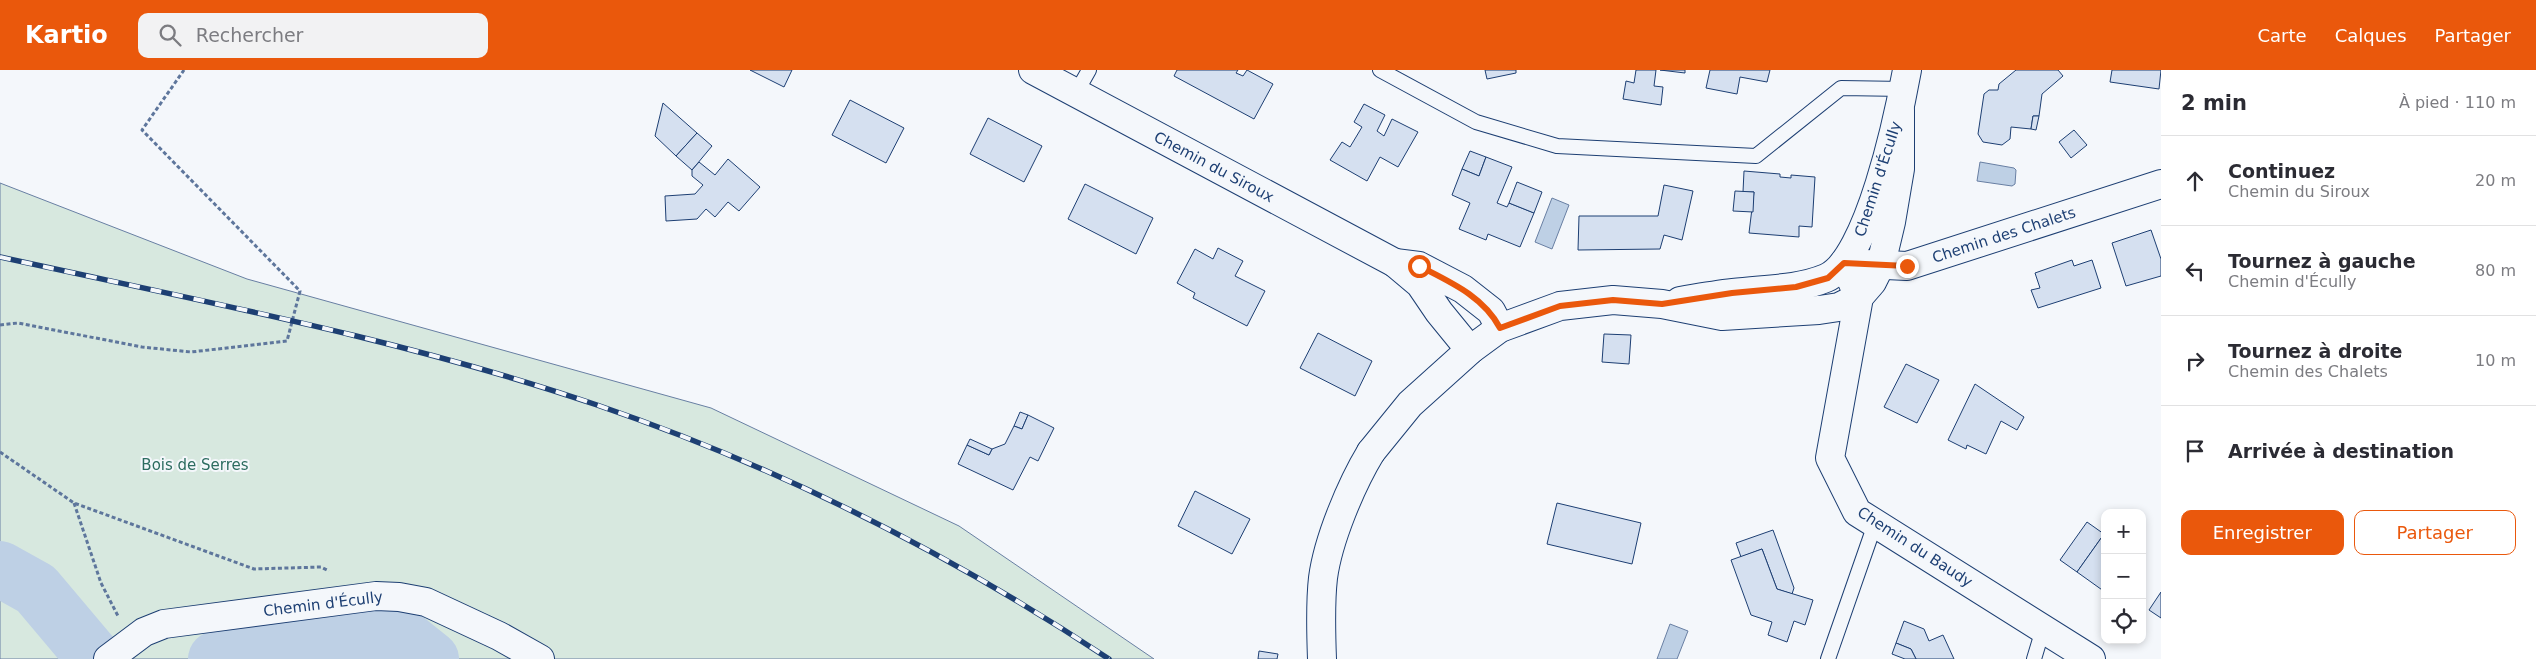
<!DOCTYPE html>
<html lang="fr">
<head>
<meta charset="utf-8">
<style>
  :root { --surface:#fff; --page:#f2f2f3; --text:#2b2b33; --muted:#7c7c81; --line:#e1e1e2; --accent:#ea580c }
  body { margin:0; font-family:"DejaVu Sans",sans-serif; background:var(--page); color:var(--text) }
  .controls { position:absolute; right:15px; bottom:15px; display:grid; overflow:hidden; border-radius:10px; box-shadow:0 2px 8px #0003 }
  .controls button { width:45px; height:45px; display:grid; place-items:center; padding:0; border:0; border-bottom:1px solid var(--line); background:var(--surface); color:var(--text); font:25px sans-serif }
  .stop { position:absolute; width:15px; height:15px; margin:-11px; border:4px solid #ea580c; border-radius:50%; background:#fff }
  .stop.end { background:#ea580c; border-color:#fff; box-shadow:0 1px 5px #0008 }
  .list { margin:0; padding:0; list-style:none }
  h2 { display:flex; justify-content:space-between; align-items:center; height:65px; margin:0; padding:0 20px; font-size:21px }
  h2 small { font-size:16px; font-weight:400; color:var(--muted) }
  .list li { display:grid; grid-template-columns:32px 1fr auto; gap:15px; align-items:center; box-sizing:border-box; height:90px; padding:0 20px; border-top:1px solid var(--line) }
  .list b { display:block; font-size:19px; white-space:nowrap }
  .list p { margin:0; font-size:16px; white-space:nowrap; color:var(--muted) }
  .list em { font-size:16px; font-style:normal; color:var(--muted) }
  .actions { display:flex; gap:10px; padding:15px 20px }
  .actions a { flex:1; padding:11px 0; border:1px solid var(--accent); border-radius:10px; text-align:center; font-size:18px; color:var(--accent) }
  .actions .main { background:var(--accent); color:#fff }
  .icon { flex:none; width:28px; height:28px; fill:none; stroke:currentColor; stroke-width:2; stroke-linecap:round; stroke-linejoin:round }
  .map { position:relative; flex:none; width:2161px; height:589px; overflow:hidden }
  header { display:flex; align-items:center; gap:30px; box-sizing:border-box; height:70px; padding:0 25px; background:var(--accent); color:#fff }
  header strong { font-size:24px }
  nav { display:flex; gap:28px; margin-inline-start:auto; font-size:18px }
  .search { width:350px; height:45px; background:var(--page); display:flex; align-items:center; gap:12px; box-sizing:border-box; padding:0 18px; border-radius:10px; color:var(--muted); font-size:19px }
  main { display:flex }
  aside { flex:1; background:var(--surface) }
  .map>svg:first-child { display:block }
</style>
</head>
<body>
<header>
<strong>Kartio</strong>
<div class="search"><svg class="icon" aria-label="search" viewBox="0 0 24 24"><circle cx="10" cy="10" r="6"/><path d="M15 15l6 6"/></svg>Rechercher</div>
<nav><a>Carte</a><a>Calques</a><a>Partager</a></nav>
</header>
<main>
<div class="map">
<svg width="2161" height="589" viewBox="0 0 2161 589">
  <rect width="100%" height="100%" fill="#f4f7fb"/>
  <polygon fill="#d7e8df" stroke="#687fa3" points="0,113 247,209 711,338 959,456 1154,589 0,589"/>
  <g fill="#bed0e5" stroke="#687fa3">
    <polygon points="1980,92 2014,98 2016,100 2015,114 2012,116 1977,111"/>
    <polygon points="1552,128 1569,135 1552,179 1535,172"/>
    <polygon points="1670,554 1688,561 1677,589 1657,589"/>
  </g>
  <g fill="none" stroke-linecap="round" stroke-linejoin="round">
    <g stroke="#bed0e5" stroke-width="56">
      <polyline points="0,499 36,519 95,589"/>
      <polyline points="216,589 270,578 362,566 396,566 406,569 431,589"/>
    </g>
  </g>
  <g fill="#d5e0f0" stroke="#1d3f73">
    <polygon points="750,0 792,0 784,17"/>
    <polygon points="1177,0 1238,0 1236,3 1243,6 1247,0 1273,14 1254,49 1174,6"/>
    <polygon points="1485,0 1516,0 1516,3 1487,9"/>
    <polygon points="1636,0 1656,0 1654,16 1663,17 1661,35 1623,29 1626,11 1634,13"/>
    <polygon points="1660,0 1685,0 1685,3"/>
    <polygon points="1710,0 1770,0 1767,12 1740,7 1737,24 1706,18"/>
    <polygon points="2016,0 2058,0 2063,6 2042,24 2039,46 2033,46 2031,59 2011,57 2010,69 2002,75 1983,72 1978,64 1984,24 1989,20 1998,20 1999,14"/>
    <polygon points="2112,0 2161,0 2159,19 2110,12"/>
    <polygon points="850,30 904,58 886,93 832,65"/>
    <polygon points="663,33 697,63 676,86 655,66"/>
    <polygon points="1364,34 1385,45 1377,61 1384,66 1392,49 1418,62 1398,97 1380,87 1367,111 1330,90 1342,72 1350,77 1362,57 1354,52"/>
    <polygon points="2033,46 2039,46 2036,60 2031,59"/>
    <polygon points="988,48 1042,76 1024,112 970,84"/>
    <polygon points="2074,60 2087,75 2071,88 2059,72"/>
    <polygon points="697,63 712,76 692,100 676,86"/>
    <polygon points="1470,81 1486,87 1479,106 1462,99"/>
    <polygon points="1486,87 1512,97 1497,133 1507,137 1509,133 1534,143 1520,177 1488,164 1486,170 1459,159 1470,133 1452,125 1462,99 1479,106"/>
    <polygon points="728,89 760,117 739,141 728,132 715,147 706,139 697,149 666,151 665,126 695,124 703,115 692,106 692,100 699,92 715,105"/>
    <polygon points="1744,101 1780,104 1780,107 1791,108 1791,105 1815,107 1812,157 1799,156 1799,167 1749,163 1754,122 1743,122"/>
    <polygon points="1517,112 1542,122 1534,143 1509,133"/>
    <polygon points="1085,114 1153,148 1136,184 1068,149"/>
    <polygon points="1664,115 1693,121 1682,170 1664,165 1660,179 1578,180 1579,146 1658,146"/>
    <polygon points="1735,121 1754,122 1753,142 1733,141"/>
    <polygon points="2151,160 2161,189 2161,206 2126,216 2112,173"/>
    <polygon points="1218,178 1243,191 1235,206 1265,221 1247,256 1193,228 1195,223 1177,213 1195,179 1213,189"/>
    <polygon points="2072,190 2074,196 2092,190 2101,218 2038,238 2031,220 2040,218 2035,203"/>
    <polygon points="1318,263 1372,291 1355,326 1300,298"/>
    <polygon points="1604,264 1631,265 1629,294 1602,292"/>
    <polygon points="1906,294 1939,310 1917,353 1884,337"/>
    <polygon points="1975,314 2024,347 2017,360 2001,351 1986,384 1967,375 1966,379 1948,370"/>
    <polygon points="1020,342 1028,345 1022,359 1014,356"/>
    <polygon points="1028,345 1054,358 1038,391 1030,387 1013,420 958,394 967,375 989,385 992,379 1005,374 1014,356 1022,359"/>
    <polygon points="970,369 992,379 989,385 967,375"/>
    <polygon points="1195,421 1250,449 1232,484 1178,456"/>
    <polygon points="1557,433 1641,453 1632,494 1547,474"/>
    <polygon points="2087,452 2104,464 2077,502 2060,490"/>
    <polygon points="1773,460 1794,518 1792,524 1777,519 1762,479 1741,487 1736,473"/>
    <polygon points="2104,464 2105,465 2105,522 2077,502"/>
    <polygon points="1762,479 1777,519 1813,530 1805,555 1794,551 1787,572 1768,565 1772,552 1751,545 1731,490"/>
    <polygon points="2161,522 2161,548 2149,540"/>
    <polygon points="1904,551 1924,559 1929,571 1943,565 1954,589 1916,589 1911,579 1896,573"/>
    <polygon points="1896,573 1911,579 1916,589 1905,589 1892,584"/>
    <polygon points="1259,581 1278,584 1277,589 1258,589"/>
  </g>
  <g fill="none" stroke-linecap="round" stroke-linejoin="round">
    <defs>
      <g id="service">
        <polyline points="1380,0 1476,52 1557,76 1756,86 1841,18 1904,19"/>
        <polyline points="1076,23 1089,0"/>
        <polyline points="1828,589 1875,454"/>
        <polyline points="2034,589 2043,559"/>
      </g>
      <g id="minor">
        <polyline points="1033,0 1395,193"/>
        <polyline points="1470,280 1439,242 1420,214 1395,193 1419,196 1463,219 1491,241 1500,258"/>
        <polyline points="108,589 144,562 164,554 376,526 399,527 426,532 499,566 540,589"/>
        <path d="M1322 589C1321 563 1320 534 1323 508 1328 470 1351 415 1371 382"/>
        <polyline points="2091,589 1857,442 1830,388 1859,227 1844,193 1907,196 2161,114"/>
      </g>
      <g id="tertiary">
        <path d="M1680 231C1698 228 1715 225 1733 223 1764 219 1797 220 1826 208 1869 190 1899 44 1907 0"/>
        <polyline points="1371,382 1410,334 1470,280 1500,258 1560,236 1613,230 1662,234 1722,246 1819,240 1839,237 1859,227 1872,212 1881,194 1891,152 1900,99 1900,40"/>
      </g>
    </defs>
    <use href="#service" stroke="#1d3f73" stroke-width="16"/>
    <use href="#minor" stroke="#1d3f73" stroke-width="30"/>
    <use href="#tertiary" stroke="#1d3f73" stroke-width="30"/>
    <g stroke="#5e769c" stroke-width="3" stroke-dasharray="4 2.5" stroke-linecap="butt">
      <polyline points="0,255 18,253 142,277 191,282 287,271 300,221 142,60 184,0"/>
      <polyline points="0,382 74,433 254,499 321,497 329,501"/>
      <polyline points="74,433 101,513 118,546"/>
    </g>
    <use href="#service" stroke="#f4f7fb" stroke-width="14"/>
    <use href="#minor" stroke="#f4f7fb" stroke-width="28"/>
    <use href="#tertiary" stroke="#f4f7fb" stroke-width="28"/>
    <defs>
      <path id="rail" d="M0 187C200 231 403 269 597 335 779 397 949 483 1109 589"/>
    </defs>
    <use href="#rail" stroke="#1d3f73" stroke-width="5.5"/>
    <use href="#rail" stroke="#f4f7fb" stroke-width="4" stroke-dasharray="11" stroke-linecap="butt"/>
  </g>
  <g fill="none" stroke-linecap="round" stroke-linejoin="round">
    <path stroke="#ea580c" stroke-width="6" d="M1419 196C1450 212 1483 226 1500 258L1560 236 1613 230 1662 234 1732 223 1796 217 1828 208 1844 193 1907 196"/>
  </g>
  <g text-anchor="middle" stroke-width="4" stroke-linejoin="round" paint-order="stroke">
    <g font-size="15" fill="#1d3f73" stroke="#f4f7fb">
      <text transform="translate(1214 97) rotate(28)" y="5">Chemin du Siroux</text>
      <text transform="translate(1878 109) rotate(-72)" y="5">Chemin d'Écully</text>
      <text transform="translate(2004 165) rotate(-18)" y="5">Chemin des Chalets</text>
      <text transform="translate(1915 477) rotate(33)" y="5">Chemin du Baudy</text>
      <text transform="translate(323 534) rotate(-7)" y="5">Chemin d'Écully</text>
    </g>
    <g font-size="15" fill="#2c6c60" stroke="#f4f7fb">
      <text x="195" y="400">Bois de Serres</text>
    </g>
  </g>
</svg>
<div class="controls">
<button>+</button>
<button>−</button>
<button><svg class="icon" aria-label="locate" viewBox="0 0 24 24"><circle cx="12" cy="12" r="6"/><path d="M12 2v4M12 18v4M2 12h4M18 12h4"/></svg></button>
</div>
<div class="stop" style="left:1419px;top:196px"></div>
<div class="stop end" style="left:1907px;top:196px"></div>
</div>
<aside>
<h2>2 min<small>À pied · 110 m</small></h2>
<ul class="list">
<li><svg class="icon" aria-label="ahead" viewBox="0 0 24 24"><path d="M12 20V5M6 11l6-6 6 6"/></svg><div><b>Continuez</b><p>Chemin du Siroux</p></div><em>20 m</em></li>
<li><svg class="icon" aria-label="left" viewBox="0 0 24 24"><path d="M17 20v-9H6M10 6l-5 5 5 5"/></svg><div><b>Tournez à gauche</b><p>Chemin d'Écully</p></div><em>80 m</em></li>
<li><svg class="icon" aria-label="right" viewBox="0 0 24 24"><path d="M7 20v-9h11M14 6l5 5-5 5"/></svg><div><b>Tournez à droite</b><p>Chemin des Chalets</p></div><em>10 m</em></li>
<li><svg class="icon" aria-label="arrive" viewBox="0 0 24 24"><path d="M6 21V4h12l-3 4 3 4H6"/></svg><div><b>Arrivée à destination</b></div></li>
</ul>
<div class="actions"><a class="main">Enregistrer</a><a>Partager</a></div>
</aside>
</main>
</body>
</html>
